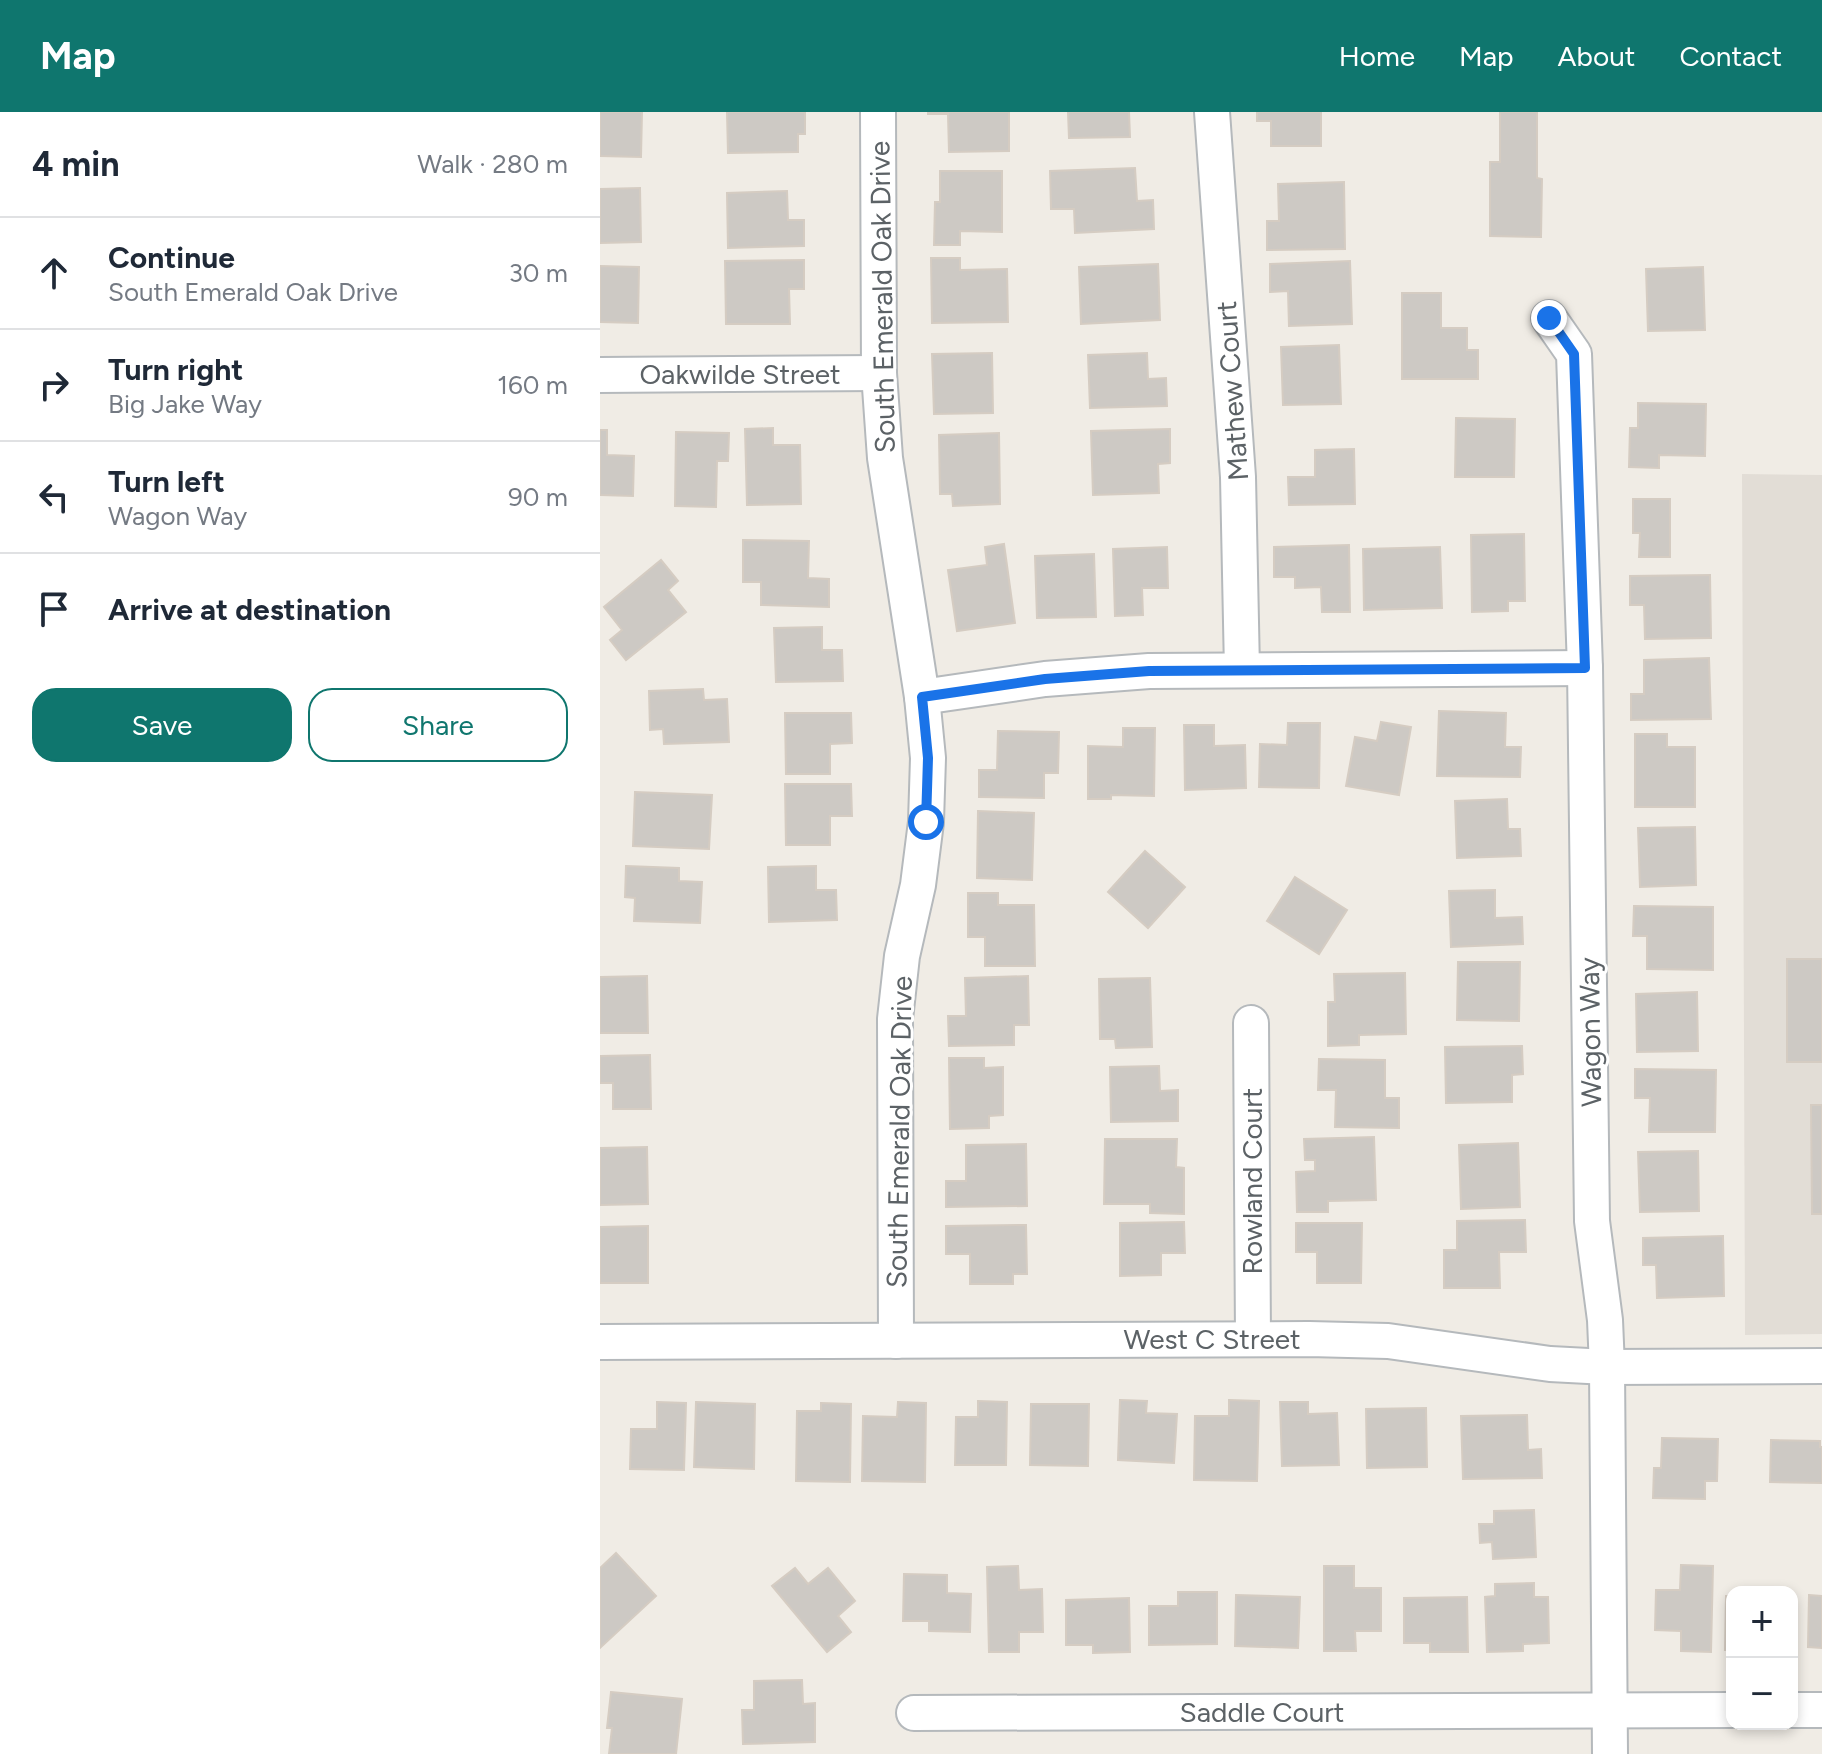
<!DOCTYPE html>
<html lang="en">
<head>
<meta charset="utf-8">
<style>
  :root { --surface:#fff; --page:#f2f2f3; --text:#1f2937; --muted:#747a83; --line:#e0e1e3; --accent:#0f766e }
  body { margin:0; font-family:Figtree,sans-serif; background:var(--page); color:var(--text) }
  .controls { position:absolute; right:24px; bottom:24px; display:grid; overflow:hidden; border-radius:16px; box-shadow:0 4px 12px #0003 }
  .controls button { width:72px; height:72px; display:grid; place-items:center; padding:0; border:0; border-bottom:2px solid var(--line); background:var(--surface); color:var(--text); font:40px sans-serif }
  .stop { position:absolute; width:24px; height:24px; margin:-18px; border:6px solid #1a73e8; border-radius:50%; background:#fff }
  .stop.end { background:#1a73e8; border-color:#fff; box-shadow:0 2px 8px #0008 }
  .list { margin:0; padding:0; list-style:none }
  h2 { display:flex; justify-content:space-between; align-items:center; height:104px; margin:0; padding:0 32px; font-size:34px }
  h2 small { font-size:26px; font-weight:400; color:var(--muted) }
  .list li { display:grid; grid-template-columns:52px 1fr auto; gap:24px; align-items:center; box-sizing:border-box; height:112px; padding:0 32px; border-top:2px solid var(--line) }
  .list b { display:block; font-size:30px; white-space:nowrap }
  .list p { margin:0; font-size:26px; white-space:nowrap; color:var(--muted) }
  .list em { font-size:26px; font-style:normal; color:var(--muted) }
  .actions { display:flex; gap:16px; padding:24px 32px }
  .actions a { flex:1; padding:18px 0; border:2px solid var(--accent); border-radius:24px; text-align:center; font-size:28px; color:var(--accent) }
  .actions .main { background:var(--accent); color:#fff }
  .icon { flex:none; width:44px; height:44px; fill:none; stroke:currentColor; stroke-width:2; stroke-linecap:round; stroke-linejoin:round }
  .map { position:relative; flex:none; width:1222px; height:1642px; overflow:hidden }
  header { display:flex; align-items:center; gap:48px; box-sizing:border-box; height:112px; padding:0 40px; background:var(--accent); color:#fff }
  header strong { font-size:38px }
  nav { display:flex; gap:44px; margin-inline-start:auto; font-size:28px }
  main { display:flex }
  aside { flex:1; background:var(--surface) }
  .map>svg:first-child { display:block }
</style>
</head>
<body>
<header>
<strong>Map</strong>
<nav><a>Home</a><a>Map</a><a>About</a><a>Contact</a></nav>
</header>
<main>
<aside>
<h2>4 min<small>Walk · 280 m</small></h2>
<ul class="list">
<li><svg class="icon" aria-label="ahead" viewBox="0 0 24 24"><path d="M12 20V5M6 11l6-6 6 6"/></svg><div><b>Continue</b><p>South Emerald Oak Drive</p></div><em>30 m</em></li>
<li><svg class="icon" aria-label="right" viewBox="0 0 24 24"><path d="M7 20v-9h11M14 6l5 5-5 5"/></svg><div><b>Turn right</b><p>Big Jake Way</p></div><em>160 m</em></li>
<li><svg class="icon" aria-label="left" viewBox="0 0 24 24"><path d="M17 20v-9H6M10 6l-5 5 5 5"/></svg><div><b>Turn left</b><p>Wagon Way</p></div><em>90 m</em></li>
<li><svg class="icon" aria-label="arrive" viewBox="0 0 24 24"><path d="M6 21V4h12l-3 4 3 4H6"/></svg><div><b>Arrive at destination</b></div></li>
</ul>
<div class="actions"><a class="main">Save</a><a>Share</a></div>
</aside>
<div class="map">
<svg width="1222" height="1642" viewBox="0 0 1222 1642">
  <rect width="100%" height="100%" fill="#f0ece5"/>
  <polygon fill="#e2ddd6" points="1142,362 1222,363 1222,1222 1145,1223"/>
  <g fill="#cdc9c4" stroke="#d5ccc2" stroke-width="2">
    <polygon points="0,0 42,0 41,45 0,44"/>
    <polygon points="127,0 205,0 205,22 198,22 198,40 128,41"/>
    <polygon points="328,0 409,0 409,39 349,40 348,2 328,2"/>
    <polygon points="468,0 529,0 530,25 469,26"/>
    <polygon points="657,0 721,0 721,34 671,34 671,9 657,9"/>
    <polygon points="900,0 937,0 937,66 942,67 941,125 890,124 890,50 900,50"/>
    <polygon points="535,56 537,89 553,88 554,117 475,121 474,97 451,97 450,59"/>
    <polygon points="340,59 402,59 402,120 360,119 360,133 334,133 335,90 340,90"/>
    <polygon points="744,70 745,137 667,138 667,109 679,109 678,72"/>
    <polygon points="40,76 41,130 0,131 0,77"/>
    <polygon points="187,79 188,108 204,108 204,134 128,136 127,81"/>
    <polygon points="331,146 360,146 360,158 407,157 408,210 332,211"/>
    <polygon points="204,148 204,177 189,177 190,212 126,212 125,149"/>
    <polygon points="750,149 752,212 689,214 688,179 670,180 670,152"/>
    <polygon points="558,152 560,208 481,212 479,155"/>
    <polygon points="0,154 39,155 38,211 0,210"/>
    <polygon points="1103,155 1105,218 1048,219 1046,157"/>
    <polygon points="802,181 841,181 841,216 867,216 867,238 878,238 878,267 802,267"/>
    <polygon points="739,233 741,292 683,293 681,235"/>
    <polygon points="392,241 393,301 334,302 332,242"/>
    <polygon points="547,241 548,267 566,266 567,294 490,296 488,243"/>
    <polygon points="1038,291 1106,292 1105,344 1059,343 1059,356 1029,355 1030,316 1038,316"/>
    <polygon points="856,306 915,307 914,365 855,365"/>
    <polygon points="173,316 173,333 200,333 201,392 147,393 145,317"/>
    <polygon points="570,317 570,351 558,352 559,381 493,383 491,319"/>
    <polygon points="0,318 7,318 7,343 34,344 33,384 0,383"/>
    <polygon points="76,320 129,321 128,349 117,349 116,395 75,394"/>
    <polygon points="399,321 400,392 353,394 352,382 340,382 339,323"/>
    <polygon points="754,337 755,392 689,393 688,365 715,365 715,338"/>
    <polygon points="1033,387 1070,387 1070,445 1039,445 1040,421 1033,421"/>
    <polygon points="924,422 925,489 908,489 908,499 872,500 871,423"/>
    <polygon points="143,428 209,429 208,466 229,467 229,495 161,493 161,470 143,470"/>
    <polygon points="404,432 415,511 357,519 348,458 387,453 385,435"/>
    <polygon points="749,433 750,500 722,500 721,475 695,476 695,465 674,465 674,435"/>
    <polygon points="567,435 568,476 542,476 543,503 515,504 513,437"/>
    <polygon points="840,435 842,496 764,498 763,437"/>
    <polygon points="494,442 496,505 437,506 435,444"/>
    <polygon points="61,448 78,469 68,478 86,500 26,548 10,528 22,518 4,495"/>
    <polygon points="1110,463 1111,526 1045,527 1044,493 1030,493 1030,464"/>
    <polygon points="222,515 222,538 242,538 243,569 176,570 174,516"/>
    <polygon points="1109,546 1111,607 1031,608 1031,582 1044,582 1044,548"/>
    <polygon points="103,577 104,588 127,587 129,630 64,632 63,617 50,618 49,579"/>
    <polygon points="839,599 906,601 905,635 921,635 920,665 837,664"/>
    <polygon points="185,601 251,601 252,631 230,632 230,662 186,662"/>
    <polygon points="781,610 811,615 799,683 746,674 755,625 777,629"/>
    <polygon points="688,611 720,611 719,676 659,675 660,632 687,633"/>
    <polygon points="584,613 614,613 614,634 645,633 646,676 585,678"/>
    <polygon points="523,616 555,616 554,684 511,683 511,687 488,687 488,634 523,635"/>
    <polygon points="398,619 459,620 458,661 444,661 444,686 379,685 379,658 397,658"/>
    <polygon points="1035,622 1067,622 1067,635 1095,635 1095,695 1035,695"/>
    <polygon points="185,672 251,672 252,704 230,704 230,733 186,733"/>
    <polygon points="35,680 112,683 109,737 33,734"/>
    <polygon points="907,687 908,717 920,717 921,744 857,746 855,689"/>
    <polygon points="378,699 434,701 432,768 377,766"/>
    <polygon points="1095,715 1096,773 1040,775 1038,716"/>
    <polygon points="545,739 585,775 548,816 508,780"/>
    <polygon points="26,754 79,756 79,769 102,770 100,811 34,809 35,786 25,785"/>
    <polygon points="216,754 216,778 236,778 237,808 169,810 168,755"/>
    <polygon points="695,765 747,798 719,842 667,809"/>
    <polygon points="895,778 895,806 922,805 923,832 851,835 849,779"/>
    <polygon points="368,781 398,781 398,793 434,793 435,854 385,854 385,825 368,825"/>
    <polygon points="1034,794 1113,795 1113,858 1047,857 1047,824 1033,824"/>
    <rect x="1187" y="847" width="35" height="103"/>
    <polygon points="858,850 920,850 919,909 857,908"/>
    <polygon points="805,861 806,922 759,923 759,933 728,934 728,890 735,890 734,862"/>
    <polygon points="47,864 48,921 0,921 0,865"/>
    <polygon points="428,864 429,913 414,913 414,933 349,934 348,904 366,904 365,866"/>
    <polygon points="550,866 552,935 516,936 515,927 500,927 499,867"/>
    <polygon points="1097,880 1098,939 1037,940 1036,882"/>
    <polygon points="922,934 923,962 912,963 912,990 846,991 845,935"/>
    <polygon points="50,943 51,997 13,997 13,971 0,971 0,944"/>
    <polygon points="349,946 384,946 384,956 403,955 403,1003 389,1004 389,1016 350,1017"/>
    <polygon points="719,947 785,948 785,986 799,986 799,1016 735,1015 736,978 718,978"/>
    <polygon points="559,954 560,979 578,978 578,1009 511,1010 510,955"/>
    <polygon points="1035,957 1116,958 1115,1020 1049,1020 1050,986 1035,986"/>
    <polygon points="1211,993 1222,993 1222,1102 1212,1102"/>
    <polygon points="774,1025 776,1088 728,1089 728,1100 697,1100 696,1060 715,1059 715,1048 705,1048 704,1027"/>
    <polygon points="505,1027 577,1027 576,1055 584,1056 584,1102 550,1101 550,1092 504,1092"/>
    <polygon points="918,1031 920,1095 861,1097 859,1033"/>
    <polygon points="426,1032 427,1094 346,1095 346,1069 366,1069 366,1033"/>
    <polygon points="47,1035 48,1092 0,1093 0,1036"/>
    <polygon points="1098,1039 1099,1099 1040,1100 1038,1040"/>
    <polygon points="925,1108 926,1140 899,1140 900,1176 844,1176 844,1138 857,1138 857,1109"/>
    <polygon points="584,1110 585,1141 561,1141 561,1163 520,1164 520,1111"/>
    <polygon points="696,1111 762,1111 761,1171 717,1171 717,1140 696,1140"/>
    <polygon points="426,1113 427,1162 413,1162 413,1172 370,1172 370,1142 346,1142 346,1114"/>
    <polygon points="48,1114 48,1171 0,1171 0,1115"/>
    <polygon points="1123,1124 1124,1184 1057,1186 1056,1153 1043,1153 1043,1126"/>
    <polygon points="520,1288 547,1289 546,1301 577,1302 574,1351 518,1348"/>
    <polygon points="629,1288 659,1289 657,1369 594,1368 595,1304 629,1304"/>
    <polygon points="378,1289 407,1290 406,1353 355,1353 356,1305 378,1305"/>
    <polygon points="57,1290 86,1291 84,1358 30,1357 31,1317 57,1317"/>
    <polygon points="96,1290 155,1292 154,1357 94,1355"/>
    <polygon points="298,1290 326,1291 325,1370 262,1369 263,1304 297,1305"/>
    <polygon points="680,1290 708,1290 708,1302 737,1301 739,1353 682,1354"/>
    <polygon points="221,1291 251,1292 250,1370 196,1369 197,1299 221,1299"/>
    <polygon points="431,1292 489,1292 488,1354 430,1353"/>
    <polygon points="826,1296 827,1355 767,1356 766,1297"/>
    <polygon points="927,1303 928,1338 941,1337 942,1366 863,1367 861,1304"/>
    <polygon points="1062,1326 1118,1327 1117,1369 1105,1369 1105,1387 1053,1386 1054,1356 1061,1356"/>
    <polygon points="1171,1328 1220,1329 1220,1335 1222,1335 1222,1371 1170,1370"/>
    <polygon points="934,1398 936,1445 893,1447 892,1430 880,1431 879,1412 894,1412 894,1399"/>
    <polygon points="16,1441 56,1484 0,1536 0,1456"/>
    <polygon points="1081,1453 1113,1454 1111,1540 1081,1539 1081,1519 1055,1518 1056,1478 1080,1478"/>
    <polygon points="418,1454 419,1478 442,1477 443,1520 419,1520 419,1540 389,1540 387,1455"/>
    <polygon points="724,1454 754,1454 754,1476 781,1476 781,1519 755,1519 756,1539 724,1539"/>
    <polygon points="195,1456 208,1472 228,1456 255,1489 238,1504 251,1520 227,1540 172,1474"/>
    <polygon points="304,1462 347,1463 347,1481 371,1482 370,1520 329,1519 329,1509 303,1509"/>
    <polygon points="934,1471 934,1485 948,1485 949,1531 923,1532 923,1539 887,1540 885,1485 895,1484 895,1472"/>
    <polygon points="578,1480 617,1480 617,1532 549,1533 549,1494 578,1494"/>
    <polygon points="636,1483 700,1485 698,1536 635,1534"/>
    <polygon points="1209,1483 1222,1484 1222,1536 1208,1535"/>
    <polygon points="1126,1484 1132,1484 1132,1538 1125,1538"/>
    <polygon points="867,1485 868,1540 830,1540 830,1531 804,1531 804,1486"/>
    <polygon points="529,1486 530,1540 493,1541 493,1533 466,1533 466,1488"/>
    <polygon points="202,1568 203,1592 215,1591 215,1630 143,1632 142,1598 154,1598 154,1569"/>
    <polygon points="11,1580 82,1587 76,1642 9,1642 12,1616 7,1616"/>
  </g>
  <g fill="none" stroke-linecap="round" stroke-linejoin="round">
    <defs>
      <g id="minor">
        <polyline points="278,0 279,261 285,346 322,585 328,646 326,710 318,773 302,844 295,907 296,1229"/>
        <polyline points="612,0 638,365 642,558"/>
        <polyline points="949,206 974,242 985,556 992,1109 1005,1208 1007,1255 1010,1642"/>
        <polyline points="0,263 279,261"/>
        <polyline points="322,585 445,567 549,559 985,556"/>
        <polyline points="651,911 653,1227"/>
        <polyline points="0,1230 709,1227 788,1229 950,1252 1007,1255 1222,1254"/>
        <polyline points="1192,1598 1222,1598"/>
        <polyline points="314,1601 1132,1598"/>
      </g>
    </defs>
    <use href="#minor" stroke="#b5b9bc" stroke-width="38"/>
    <use href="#minor" stroke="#fff" stroke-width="34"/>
  </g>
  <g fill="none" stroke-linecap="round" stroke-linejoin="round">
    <polyline stroke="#1a73e8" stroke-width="10" points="326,710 328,646 322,585 445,567 549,559 985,556 974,242 949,206"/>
  </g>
  <g text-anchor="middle" stroke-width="6" stroke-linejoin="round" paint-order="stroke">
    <g font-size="28" fill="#5c6266" stroke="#fff">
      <text transform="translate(282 185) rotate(-91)" y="10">South Emerald Oak Drive</text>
      <text x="140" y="272">Oakwilde Street</text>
      <text transform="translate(632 279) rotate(-94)" y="10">Mathew Court</text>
      <text transform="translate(990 920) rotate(-91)" y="10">Wagon Way</text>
      <text transform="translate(299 1020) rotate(-89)" y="10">South Emerald Oak Drive</text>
      <text transform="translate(652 1069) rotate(-90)" y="10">Rowland Court</text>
      <text x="612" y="1237">West C Street</text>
      <text x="662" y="1610">Saddle Court</text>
    </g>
  </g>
</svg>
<div class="controls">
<button>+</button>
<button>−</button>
</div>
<div class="stop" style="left:326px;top:710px"></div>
<div class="stop end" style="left:949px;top:206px"></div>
</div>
</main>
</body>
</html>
